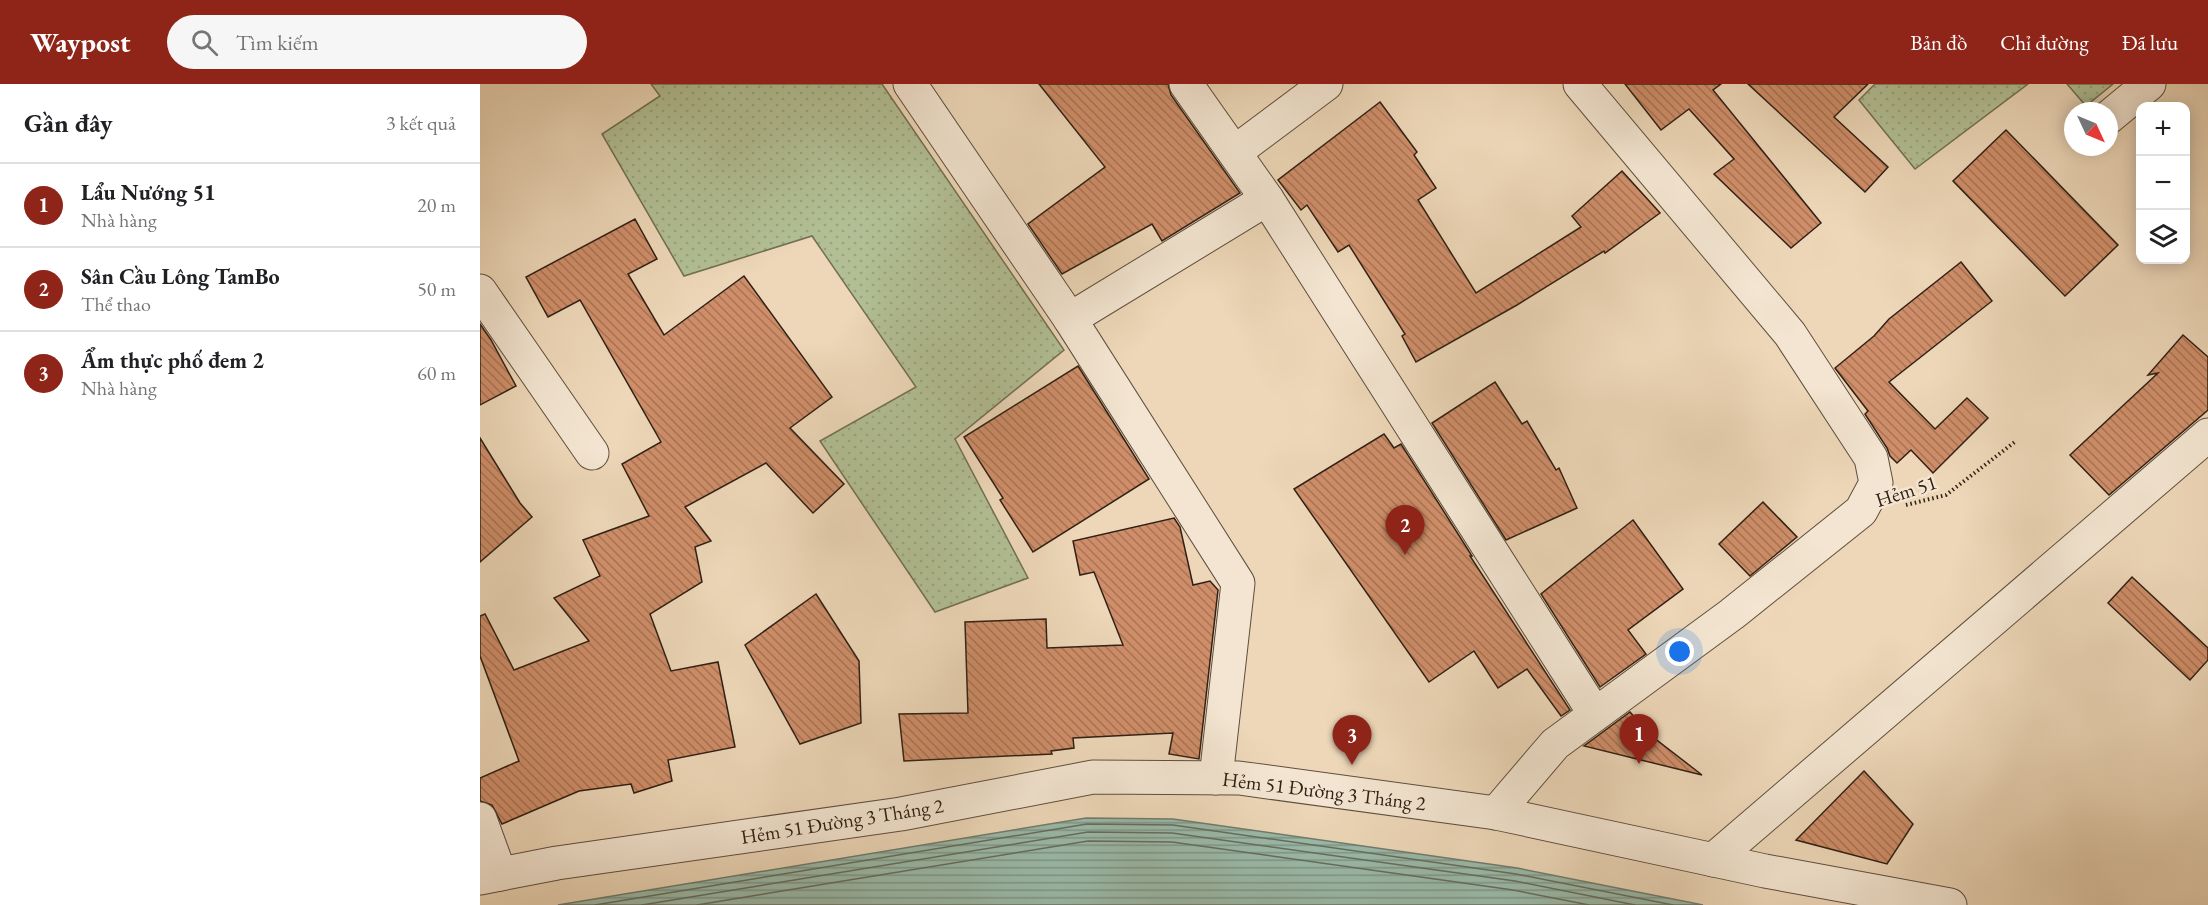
<!DOCTYPE html>
<html lang="vi">
<head>
<meta charset="utf-8">
<style>
  :root { --surface:#fff; --page:#f6f6f6; --text:#202124; --muted:#757577; --line:#e0e0e0; --accent:#8f2418 }
  body { margin:0; font-family:"EB Garamond",serif; background:var(--page); color:var(--text) }
  .controls { position:absolute; right:18px; top:18px; display:grid; overflow:hidden; border-radius:12px; box-shadow:0 3px 15px #0003 }
  .controls button { width:54px; height:54px; display:grid; place-items:center; padding:0; border:0; border-bottom:2px solid var(--line); background:var(--surface); color:var(--text); font:30px sans-serif }
  .compass { position:absolute; left:1584px; top:18px; width:54px; height:54px; border-radius:50%; background:var(--surface); box-shadow:0 3px 15px #0003; rotate:134deg }
  .you { position:absolute; left:1200px; top:568px; width:21px; height:21px; margin:-15px; border:4px solid #fff; border-radius:50%; background:#1a73e8; box-shadow:0 0 0 9px #1a73e833 }
  .badge { display:grid; place-items:center; width:39px; height:39px; border-radius:50%; background:var(--accent); color:#fff; font-size:20px; font-weight:700 }
  .pin { position:absolute; translate:-50% -50px; filter:drop-shadow(0 2px 3px #0008) }
  .pin::after { content:''; position:absolute; top:32px; width:21px; height:18px; background:inherit; clip-path:polygon(0 0,100% 0,50% 100%) }
  .list { margin:0; padding:0; list-style:none }
  h2 { display:flex; justify-content:space-between; align-items:center; height:78px; margin:0; padding:0 24px; font-size:26px }
  h2 small { font-size:20px; font-weight:400; color:var(--muted) }
  .list li { display:grid; grid-template-columns:39px 1fr auto; gap:18px; align-items:center; box-sizing:border-box; height:84px; padding:0 24px; border-top:2px solid var(--line) }
  .list b { display:block; font-size:22px; white-space:nowrap }
  .list p { margin:0; font-size:20px; white-space:nowrap; color:var(--muted) }
  .list em { font-size:20px; font-style:normal; color:var(--muted) }
  .icon { flex:none; width:33px; height:33px; fill:none; stroke:currentColor; stroke-width:2; stroke-linecap:round; stroke-linejoin:round }
  .map { position:relative; flex:none; width:1728px; height:821px; overflow:hidden }
  header { display:flex; align-items:center; gap:36px; box-sizing:border-box; height:84px; padding:0 30px; background:var(--accent); color:#fff }
  header strong { font-size:28px }
  nav { display:flex; gap:33px; margin-inline-start:auto; font-size:21px }
  .search { width:420px; height:54px; background:var(--page); display:flex; align-items:center; gap:15px; box-sizing:border-box; padding:0 21px; border-radius:33px; color:var(--muted); font-size:22px }
  main { display:flex }
  aside { flex:1; background:var(--surface) }
  .map>svg:first-child { display:block }
</style>
</head>
<body>
<header>
<strong>Waypost</strong>
<div class="search"><svg class="icon" aria-label="search" viewBox="0 0 24 24"><circle cx="10" cy="10" r="6"/><path d="M15 15l6 6"/></svg>Tìm kiếm</div>
<nav><a>Bản đồ</a><a>Chỉ đường</a><a>Đã lưu</a></nav>
</header>
<main>
<aside>
<h2>Gần đây<small>3 kết quả</small></h2>
<ul class="list">
<li><span class="badge">1</span><div><b>Lẩu Nướng 51</b><p>Nhà hàng</p></div><em>20 m</em></li>
<li><span class="badge">2</span><div><b>Sân Cầu Lông TamBo</b><p>Thể thao</p></div><em>50 m</em></li>
<li><span class="badge">3</span><div><b>Ẩm thực phố đem 2</b><p>Nhà hàng</p></div><em>60 m</em></li>
</ul>
</aside>
<div class="map">
<svg width="1728" height="821" viewBox="0 0 1728 821">
  <defs>
    <pattern id="grass-dots" width="8" height="8" patternUnits="userSpaceOnUse" patternTransform="scale(1.5)"><rect width="8" height="8" fill="#b2bf94"/><path d="M2 2h.1M6 6h.1" fill="none" stroke="#99a47f" stroke-width="1.8" stroke-linecap="round"/></pattern>
    <pattern id="water-rules" width="6" height="5" patternUnits="userSpaceOnUse" patternTransform="scale(1.5)"><rect width="6" height="5" fill="#9abaa9"/><path d="M0 2.5h6" fill="none" stroke="#7e9788"/></pattern>
    <pattern id="building-back-hatch" width="6" height="6" patternUnits="userSpaceOnUse" patternTransform="scale(1.5)"><rect width="6" height="6" fill="#cf8e69"/><path d="M-1 5l2 2M0 0l6 6M5-1l2 2" fill="none" stroke="#a87455"/></pattern>
  </defs>
  <rect width="100%" height="100%" fill="#edd7b8"/>
  <filter id="stains"><feTurbulence type="fractalNoise" baseFrequency=".00333" numOctaves="4"/><feColorMatrix values="0 0 0 0 .2 0 0 0 0 .09 0 0 0 0 .02 0 0 0 .5 -.17"/></filter>
  <radialGradient id="worn" r=".72"><stop offset=".6" stop-color="#630" stop-opacity="0"/><stop offset="1" stop-color="#630" stop-opacity=".3"/></radialGradient>
  <g fill="url(#grass-dots)" stroke="#717054" stroke-width="1.5">
    <polygon points="171,0 402,0 584,266 475,355 548,494 455,528 340,357 436,303 332,152 204,192 122,50 180,12"/>
    <polygon points="1395,0 1548,0 1435,85 1379,16"/>
    <polygon points="1587,0 1633,0 1606,22"/>
  </g>
  <polygon fill="url(#water-rules)" stroke="#707c6e" stroke-width="1.5" points="606,734 693,735 1037,784 1223,821 78,821"/>
  <g fill="none" stroke-linecap="round" stroke-linejoin="round">
    <g stroke="#656d5f" stroke-width="1.5">
      <polyline points="115,821 607,740 693,741 1036,790 1193,821"/>
      <polyline points="162,821 608,748 692,749 1035,797 1155,821"/>
      <polyline points="217,821 608,757 692,758 1033,806 1109,821"/>
    </g>
  </g>
  <g fill="url(#building-back-hatch)" stroke="#302015" stroke-width="1.5">
    <polygon points="559,0 688,0 691,11 760,109 682,157 672,140 582,190 548,140 625,83"/>
    <polygon points="1145,0 1241,0 1233,6 1341,139 1311,164 1234,90 1254,75 1209,25 1181,46"/>
    <polygon points="1268,0 1388,0 1354,33 1408,83 1385,108"/>
    <polygon points="900,18 937,68 934,71 956,104 938,116 996,209 1101,143 1092,132 1142,87 1180,129 1125,169 1124,167 1037,221 936,278 922,252 925,250 869,161 858,168 827,121 821,126 798,96"/>
    <polygon points="1526,46 1638,161 1585,212 1473,97"/>
    <polygon points="155,135 177,175 148,190 184,251 264,192 352,313 310,344 364,400 333,429 286,379 205,423 231,457 215,463 222,498 170,530 191,587 238,578 255,663 188,676 192,697 154,709 151,700 99,707 22,740 12,721 0,717 0,694 39,677 0,572 0,532 5,530 34,586 109,557 74,514 120,492 103,456 169,432 142,380 181,358 100,216 68,233 46,193"/>
    <polygon points="1481,178 1512,217 1409,298 1455,345 1487,314 1508,334 1453,389 1431,366 1417,379 1410,372 1407,364 1385,330 1388,327 1355,284 1394,252 1409,235"/>
    <polygon points="0,240 11,256 36,302 0,321"/>
    <polygon points="1703,251 1728,273 1728,326 1629,411 1590,371 1678,289 1668,291"/>
    <polygon points="598,282 669,395 553,468 520,416 523,414 484,353"/>
    <polygon points="1015,298 1042,340 1047,337 1076,386 1079,384 1097,424 1026,456 952,339"/>
    <polygon points="904,350 914,364 921,360 992,472 990,472 1090,626 1081,632 1047,585 1018,604 994,567 949,598 814,405"/>
    <polygon points="0,354 40,419 52,433 0,478"/>
    <polygon points="1283,418 1317,453 1270,492 1239,460"/>
    <polygon points="694,434 700,443 713,501 730,497 738,506 719,675 689,670 693,649 593,654 594,664 571,667 572,670 424,677 419,630 488,629 485,538 566,535 567,564 643,561 614,488 600,491 593,457"/>
    <polygon points="1153,436 1203,505 1148,546 1166,570 1120,603 1061,510"/>
    <polygon points="1652,493 1728,564 1728,576 1710,596 1628,519"/>
    <polygon points="336,510 379,577 381,639 320,660 265,561"/>
    <polygon points="1150,628 1169,650 1222,691 1104,662"/>
    <polygon points="1384,687 1433,740 1407,780 1316,756"/>
  </g>
  <g fill="none" stroke-linecap="round" stroke-linejoin="round">
    <defs>
      <g id="minor">
        <polyline points="430,0 590,235 758,499 736,694"/>
        <polyline points="706,0 787,115 1115,630"/>
        <polyline points="1629,33 1669,0"/>
        <polyline points="755,68 846,0"/>
        <polyline points="0,207 112,369"/>
        <polyline points="590,235 787,115"/>
        <polyline points="1016,729 1075,660 1252,530 1381,427 1396,399 1391,374 1310,250 1100,0"/>
        <polyline points="0,735 20,790"/>
        <polyline points="1233,776 1728,351"/>
        <polyline points="0,794 77,779 421,730 613,693 759,694 1016,729 1285,787 1470,821"/>
      </g>
    </defs>
    <use href="#minor" stroke="#5f4e3e" stroke-width="35"/>
    <polyline stroke="#302015" stroke-width="4" stroke-dasharray="1.5 3" stroke-linecap="butt" points="1426,421 1466,411 1536,357"/>
    <use href="#minor" stroke="#f3e5d1" stroke-width="33"/>
  </g>
  <g text-anchor="middle" stroke-width="5" stroke-linejoin="round" paint-order="stroke">
    <g font-size="20" fill="#302015" stroke="#f3e5d1">
      <text transform="translate(1426 407) rotate(-18)" y="7">Hẻm 51</text>
      <text transform="translate(844 707) rotate(7)" y="7">Hẻm 51 Đường 3 Tháng 2</text>
      <text transform="translate(362 737) rotate(-9)" y="7">Hẻm 51 Đường 3 Tháng 2</text>
    </g>
  </g>
  <rect width="100%" height="100%" filter="url(#stains)"/>
  <rect width="100%" height="100%" fill="url(#worn)"/>
</svg>
<div class="controls">
<button>+</button>
<button>−</button>
<button><svg class="icon" aria-label="layers" viewBox="0 0 24 24"><path d="M12 4l9 5-9 5-9-5zM3 14l9 5 9-5"/></svg></button>
</div>
<svg class="compass" viewBox="-18 -18 36 36"><path d="M0-13l5 13h-10z" fill="#e53935"/><path d="M0 13l5-13h-10z" fill="#757577"/></svg>
<div class="you"></div>
<div class="pin badge" style="left:1159px;top:680px">1</div>
<div class="pin badge" style="left:925px;top:471px">2</div>
<div class="pin badge" style="left:872px;top:681px">3</div>
</div>
</main>
</body>
</html>
